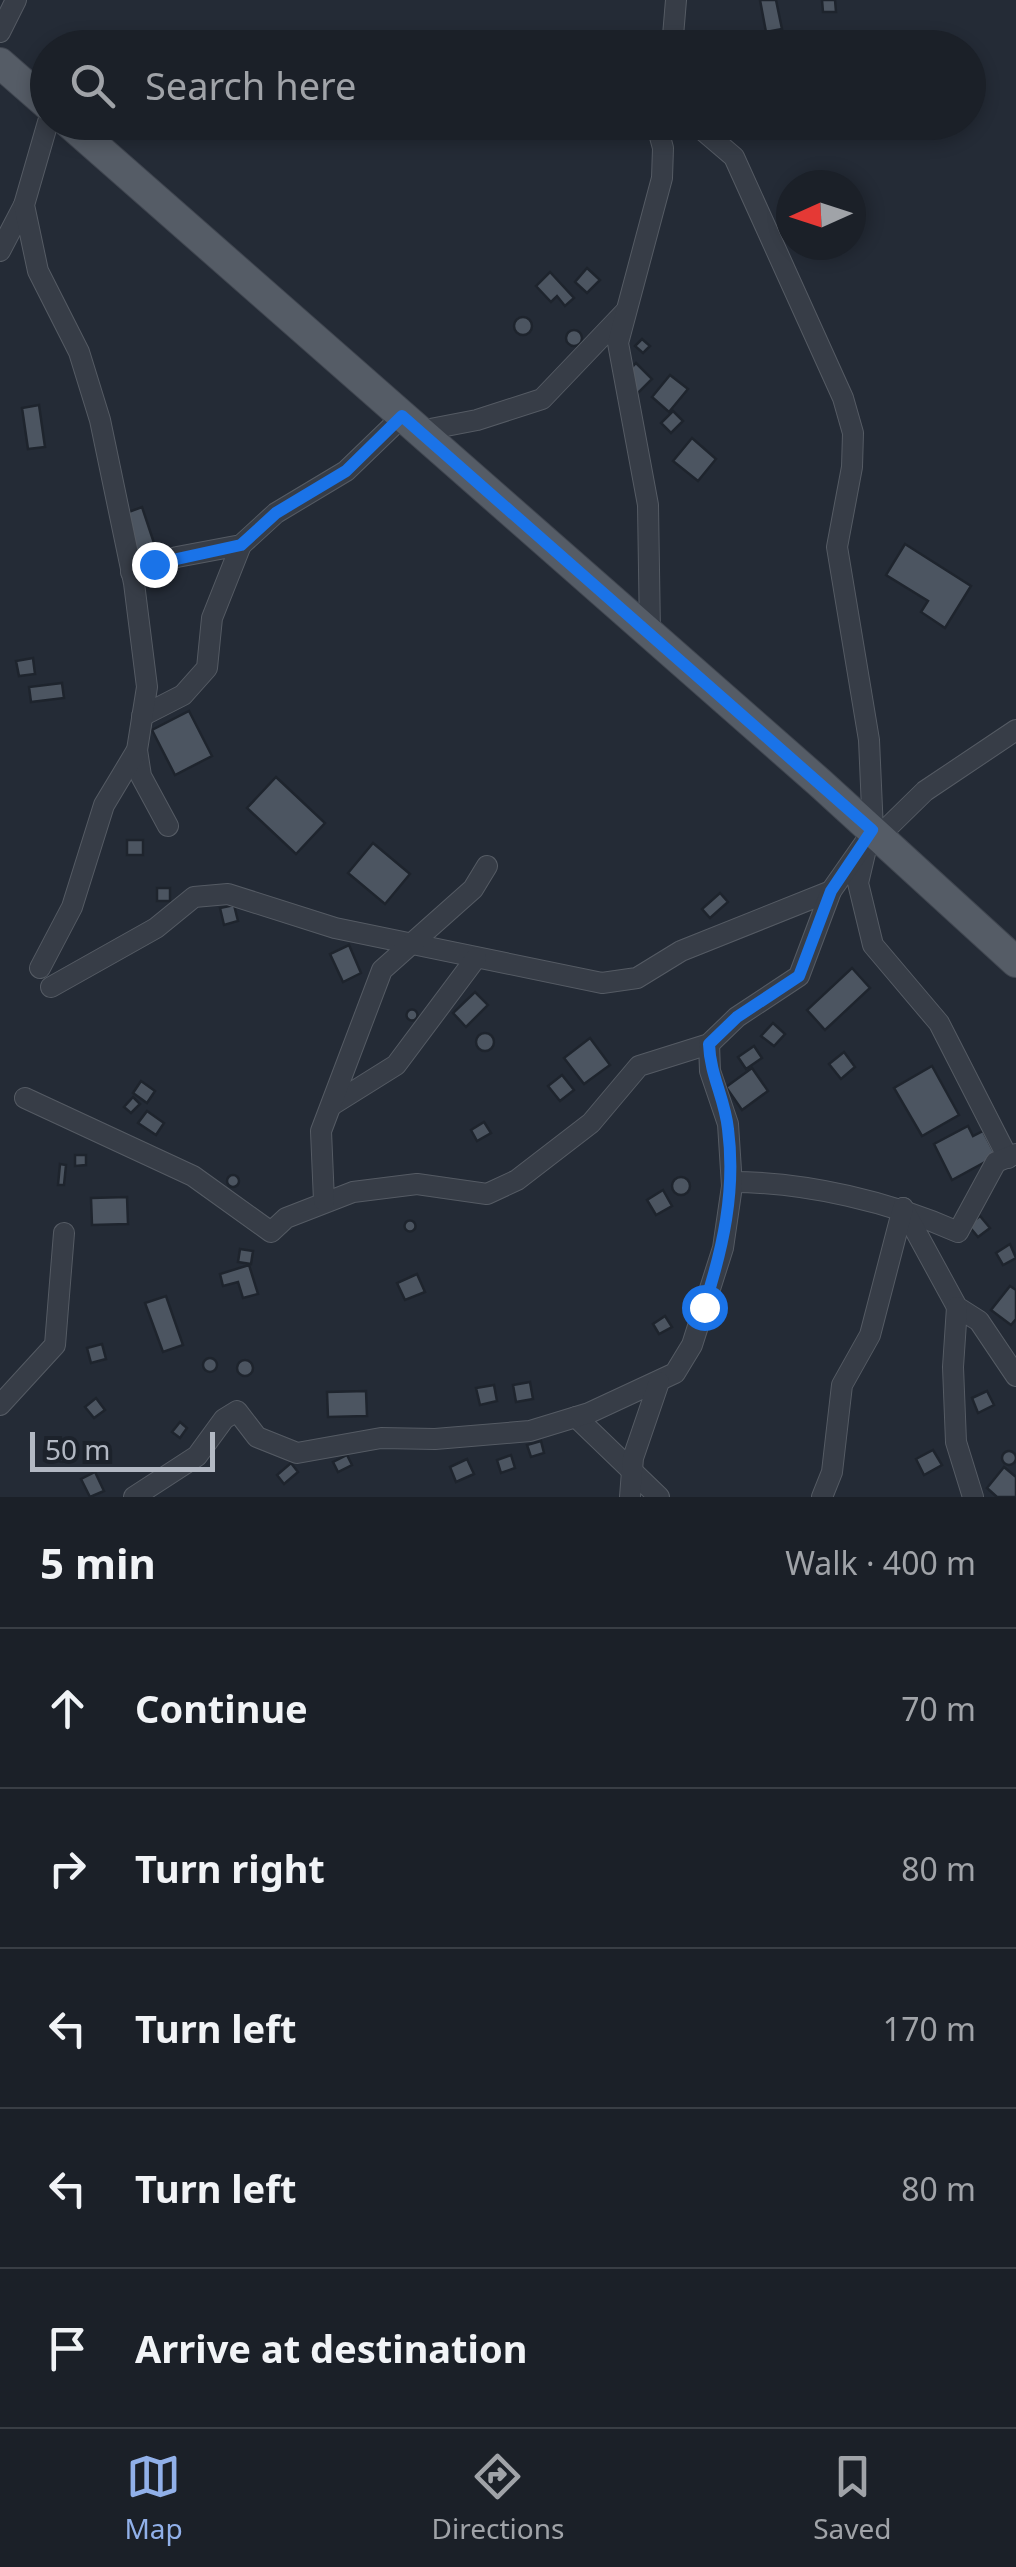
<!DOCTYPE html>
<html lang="en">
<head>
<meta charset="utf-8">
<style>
  :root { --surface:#1b2028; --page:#242830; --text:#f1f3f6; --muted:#a0a3a8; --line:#393e45; --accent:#91b0e9 }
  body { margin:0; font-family:"Noto Sans",sans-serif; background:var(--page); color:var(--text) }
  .compass { position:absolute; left:776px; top:170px; width:90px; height:90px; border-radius:50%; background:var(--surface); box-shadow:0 5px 15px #0003; rotate:267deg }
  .scale { position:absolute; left:30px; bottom:25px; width:185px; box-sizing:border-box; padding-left:10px; border:5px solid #b2b8c3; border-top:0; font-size:28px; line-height:35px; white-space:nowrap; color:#b2b8c3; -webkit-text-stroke:8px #1c222b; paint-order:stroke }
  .stop { position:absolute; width:30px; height:30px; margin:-22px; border:8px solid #1a73e8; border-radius:50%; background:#fff }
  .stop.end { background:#1a73e8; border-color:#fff; box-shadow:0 2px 10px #0008 }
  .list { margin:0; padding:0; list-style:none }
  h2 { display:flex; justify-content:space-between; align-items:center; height:130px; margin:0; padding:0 40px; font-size:42px }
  h2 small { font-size:32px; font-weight:400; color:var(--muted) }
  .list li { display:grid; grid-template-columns:65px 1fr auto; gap:30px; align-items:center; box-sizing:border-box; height:160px; padding:0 40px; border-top:2px solid var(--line) }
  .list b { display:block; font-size:38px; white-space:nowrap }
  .list em { font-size:32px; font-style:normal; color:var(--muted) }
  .icon { flex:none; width:55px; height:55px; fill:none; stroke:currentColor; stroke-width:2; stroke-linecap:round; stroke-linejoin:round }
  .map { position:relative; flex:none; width:1016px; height:1497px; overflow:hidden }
  .search { position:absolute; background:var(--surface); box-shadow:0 5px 15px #0003; left:30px; right:30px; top:30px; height:110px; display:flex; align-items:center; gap:25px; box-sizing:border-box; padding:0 35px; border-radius:55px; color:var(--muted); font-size:38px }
  .sheet { height:930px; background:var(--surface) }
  nav { display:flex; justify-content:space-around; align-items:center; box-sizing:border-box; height:140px; border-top:2px solid var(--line); background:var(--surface); font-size:28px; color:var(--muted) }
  nav a { display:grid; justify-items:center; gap:5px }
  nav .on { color:var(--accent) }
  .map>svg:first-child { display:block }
</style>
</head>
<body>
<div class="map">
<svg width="1016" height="1497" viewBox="0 0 1016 1497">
  <rect width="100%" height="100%" fill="#242b36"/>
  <g fill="#4c5561" stroke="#1e242d" stroke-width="2.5">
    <polygon points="760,0 776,0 782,29 766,32"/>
    <polygon points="822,0 835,0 836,12 823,12"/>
    <polygon points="587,268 600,280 587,293 575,282"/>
    <polygon points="550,272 574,298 565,306 557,296 551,302 536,286"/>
    <circle cx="523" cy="326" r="9"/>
    <circle cx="574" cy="338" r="8"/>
    <polygon points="642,339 650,346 643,353 635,346"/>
    <polygon points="636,363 652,379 635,396 620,380"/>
    <polygon points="670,375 688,389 669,412 652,397"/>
    <polygon points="39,405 45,447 28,449 22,408"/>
    <polygon points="673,411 683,421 671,433 661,423"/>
    <polygon points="692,438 716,459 698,481 673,461"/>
    <polygon points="142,507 157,552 139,558 123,514"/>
    <polygon points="905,544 971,586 945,628 921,612 928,601 886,575"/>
    <polygon points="33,658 35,674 19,676 16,661"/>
    <polygon points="62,683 64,698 31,702 29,687"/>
    <polygon points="189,711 212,756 175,775 152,730"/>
    <polygon points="276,777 325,823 296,854 247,808"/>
    <rect x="127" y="840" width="16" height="15"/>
    <polygon points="373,843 410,874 385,904 348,873"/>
    <rect x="157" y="888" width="13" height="13"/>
    <polygon points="720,893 728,902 710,918 702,909"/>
    <polygon points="234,905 238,921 224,925 220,908"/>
    <polygon points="349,945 361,973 343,982 330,954"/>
    <polygon points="852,968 870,988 825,1030 807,1010"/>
    <polygon points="475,992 488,1005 466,1027 453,1013"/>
    <circle cx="412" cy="1015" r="5.5"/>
    <polygon points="773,1023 785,1034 774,1046 761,1036"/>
    <circle cx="485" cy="1042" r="9"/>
    <polygon points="590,1038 610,1065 584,1084 564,1058"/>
    <polygon points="754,1046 762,1058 746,1069 738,1057"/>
    <polygon points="844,1052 855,1067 841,1079 829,1064"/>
    <polygon points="932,1066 959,1115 922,1136 894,1088"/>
    <polygon points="752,1068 768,1091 742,1110 726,1087"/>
    <polygon points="562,1075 574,1090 560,1101 548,1086"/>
    <polygon points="141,1081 155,1091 147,1103 133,1093"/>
    <polygon points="133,1097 140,1104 131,1113 124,1107"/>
    <polygon points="147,1111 164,1123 156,1135 138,1123"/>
    <polygon points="484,1122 491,1133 477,1141 471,1130"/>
    <polygon points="968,1126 973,1136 983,1131 996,1156 952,1180 934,1144"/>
    <polygon points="75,1155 86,1155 86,1165 75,1166"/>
    <polygon points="60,1164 66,1165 64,1185 58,1185"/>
    <circle cx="233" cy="1181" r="6"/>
    <circle cx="681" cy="1186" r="9"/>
    <polygon points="663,1190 672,1206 656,1215 647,1200"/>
    <polygon points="127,1197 128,1224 92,1225 91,1198"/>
    <polygon points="980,1216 990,1228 978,1237 968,1225"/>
    <circle cx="410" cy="1226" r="5.5"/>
    <polygon points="1010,1244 1016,1258 1003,1265 996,1253"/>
    <polygon points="240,1249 253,1251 251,1264 238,1262"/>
    <polygon points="249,1265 258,1294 243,1298 238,1282 223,1286 220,1274"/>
    <polygon points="417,1274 425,1292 405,1300 397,1283"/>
    <polygon points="1010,1286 1016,1290 1016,1319 1011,1325 991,1310"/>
    <polygon points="166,1296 183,1345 163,1352 145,1303"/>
    <polygon points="665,1316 672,1327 659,1334 653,1324"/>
    <polygon points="102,1344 106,1359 91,1363 87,1348"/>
    <circle cx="210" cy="1365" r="7"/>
    <circle cx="245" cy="1368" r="8"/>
    <polygon points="530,1382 533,1399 516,1402 513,1385"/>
    <polygon points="494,1385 497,1401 480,1405 476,1388"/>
    <polygon points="366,1391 367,1416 328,1417 327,1392"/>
    <polygon points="987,1391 994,1405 978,1413 972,1398"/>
    <polygon points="96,1398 105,1410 94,1418 85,1407"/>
    <polygon points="180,1422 187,1428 180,1438 172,1432"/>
    <polygon points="541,1441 544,1453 531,1457 527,1445"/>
    <circle cx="62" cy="1456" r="6"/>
    <polygon points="933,1450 942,1465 924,1475 916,1459"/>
    <circle cx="1009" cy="1458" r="7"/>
    <polygon points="347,1455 352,1465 338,1472 333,1462"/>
    <polygon points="511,1455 515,1468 501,1473 497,1460"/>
    <polygon points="467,1459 474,1474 456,1482 450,1467"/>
    <polygon points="291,1463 298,1472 284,1484 277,1475"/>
    <polygon points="1004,1467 1016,1477 1016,1497 997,1497 987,1488"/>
    <polygon points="95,1472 104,1491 90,1497 81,1479"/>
  </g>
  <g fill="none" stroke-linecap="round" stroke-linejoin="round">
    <defs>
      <g id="street">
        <polyline points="0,32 16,0"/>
        <polyline points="672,48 676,0"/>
        <polyline points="0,251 24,205"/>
        <polyline points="420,431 477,420 542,399 626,311"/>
        <polyline points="131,572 177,557 241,545 276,513 346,471 403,416"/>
        <polyline points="650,633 648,505 618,343 662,178 663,148 656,122"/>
        <polyline points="142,716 183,695 207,668 212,618 241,545"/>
        <polyline points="137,750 141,776 168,826"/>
        <polyline points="879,836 925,791 1016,730"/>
        <polyline points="866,849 858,883 873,945 939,1023 1008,1158"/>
        <polyline points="40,968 72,907 104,805 137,750 147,687 134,583 100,420 79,352 38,271 24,205 48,122"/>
        <polyline points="51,987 156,928 194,897 228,894 335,928 602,983 637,978 681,951 831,891 873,831 869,740 837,547 852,467 853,433 843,398 734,157 693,122"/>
        <polyline points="25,1098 193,1176 271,1232 286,1218 353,1192 417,1184 487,1194 517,1180 591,1123 639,1066 709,1044 737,1017 799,976 831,891"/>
        <polyline points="332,1105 396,1065 476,958"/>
        <path d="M732 1182C806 1182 891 1202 958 1232L996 1162 1016 1154"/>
        <polyline points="324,1201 321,1131 382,970 473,889 487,866"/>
        <polyline points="903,1208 957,1307 979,1321 1016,1376"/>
        <polyline points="957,1307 953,1367 956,1442 973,1497"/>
        <polyline points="0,1405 55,1345 64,1233"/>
        <polyline points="576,1417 659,1497"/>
        <polyline points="134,1497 197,1456 224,1419 237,1411 257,1437 297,1453 381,1438 435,1439 530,1431 589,1413 675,1373 692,1345 723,1248 732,1186 728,1124 710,1071 709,1044"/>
        <polyline points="630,1497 633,1458 659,1382"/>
        <polyline points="822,1497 832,1472 842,1385 870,1335 903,1208"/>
      </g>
      <g id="primary">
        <polyline points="0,63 48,105"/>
        <polyline points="68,122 820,783 1016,962"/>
      </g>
    </defs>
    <use href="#street" stroke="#555b64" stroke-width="22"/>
    <use href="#primary" stroke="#404650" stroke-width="32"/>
    <use href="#street" stroke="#373d47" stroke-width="20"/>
    <use href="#primary" stroke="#555c66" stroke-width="30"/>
  </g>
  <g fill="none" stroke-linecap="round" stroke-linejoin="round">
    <path stroke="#1a73e8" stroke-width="12" d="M154 564 241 545 276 513 346 471 402 416 872 830 831 891 799 976 737 1017 709 1044C710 1075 725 1099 728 1129 736 1191 723 1248 704 1307"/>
  </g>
</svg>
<svg class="compass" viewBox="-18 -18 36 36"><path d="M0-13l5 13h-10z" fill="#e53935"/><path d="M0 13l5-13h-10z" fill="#a0a3a8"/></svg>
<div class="scale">50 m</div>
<div class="stop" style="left:704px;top:1307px"></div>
<div class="stop end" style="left:154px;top:564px"></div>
<div class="search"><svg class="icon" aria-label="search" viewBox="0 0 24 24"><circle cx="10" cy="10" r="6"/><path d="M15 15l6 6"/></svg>Search here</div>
</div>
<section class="sheet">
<h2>5 min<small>Walk · 400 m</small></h2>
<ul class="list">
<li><svg class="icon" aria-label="ahead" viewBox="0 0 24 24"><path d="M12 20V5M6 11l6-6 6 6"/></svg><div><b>Continue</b></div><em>70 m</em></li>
<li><svg class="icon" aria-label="right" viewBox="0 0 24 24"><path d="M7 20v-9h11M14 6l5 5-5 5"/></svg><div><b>Turn right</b></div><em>80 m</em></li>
<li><svg class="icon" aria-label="left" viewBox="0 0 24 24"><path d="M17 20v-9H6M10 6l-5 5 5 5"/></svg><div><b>Turn left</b></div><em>170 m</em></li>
<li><svg class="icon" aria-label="left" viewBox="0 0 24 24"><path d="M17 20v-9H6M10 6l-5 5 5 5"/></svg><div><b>Turn left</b></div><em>80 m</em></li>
<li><svg class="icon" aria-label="arrive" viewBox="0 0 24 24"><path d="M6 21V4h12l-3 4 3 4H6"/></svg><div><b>Arrive at destination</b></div></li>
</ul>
</section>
<nav>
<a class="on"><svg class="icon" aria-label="map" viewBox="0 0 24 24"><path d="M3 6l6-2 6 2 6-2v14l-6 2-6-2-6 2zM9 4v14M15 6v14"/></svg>Map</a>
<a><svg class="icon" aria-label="directions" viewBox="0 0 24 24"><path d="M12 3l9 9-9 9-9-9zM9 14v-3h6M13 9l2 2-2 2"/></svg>Directions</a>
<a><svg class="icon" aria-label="saved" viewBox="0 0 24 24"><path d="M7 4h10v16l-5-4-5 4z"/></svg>Saved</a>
</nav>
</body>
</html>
